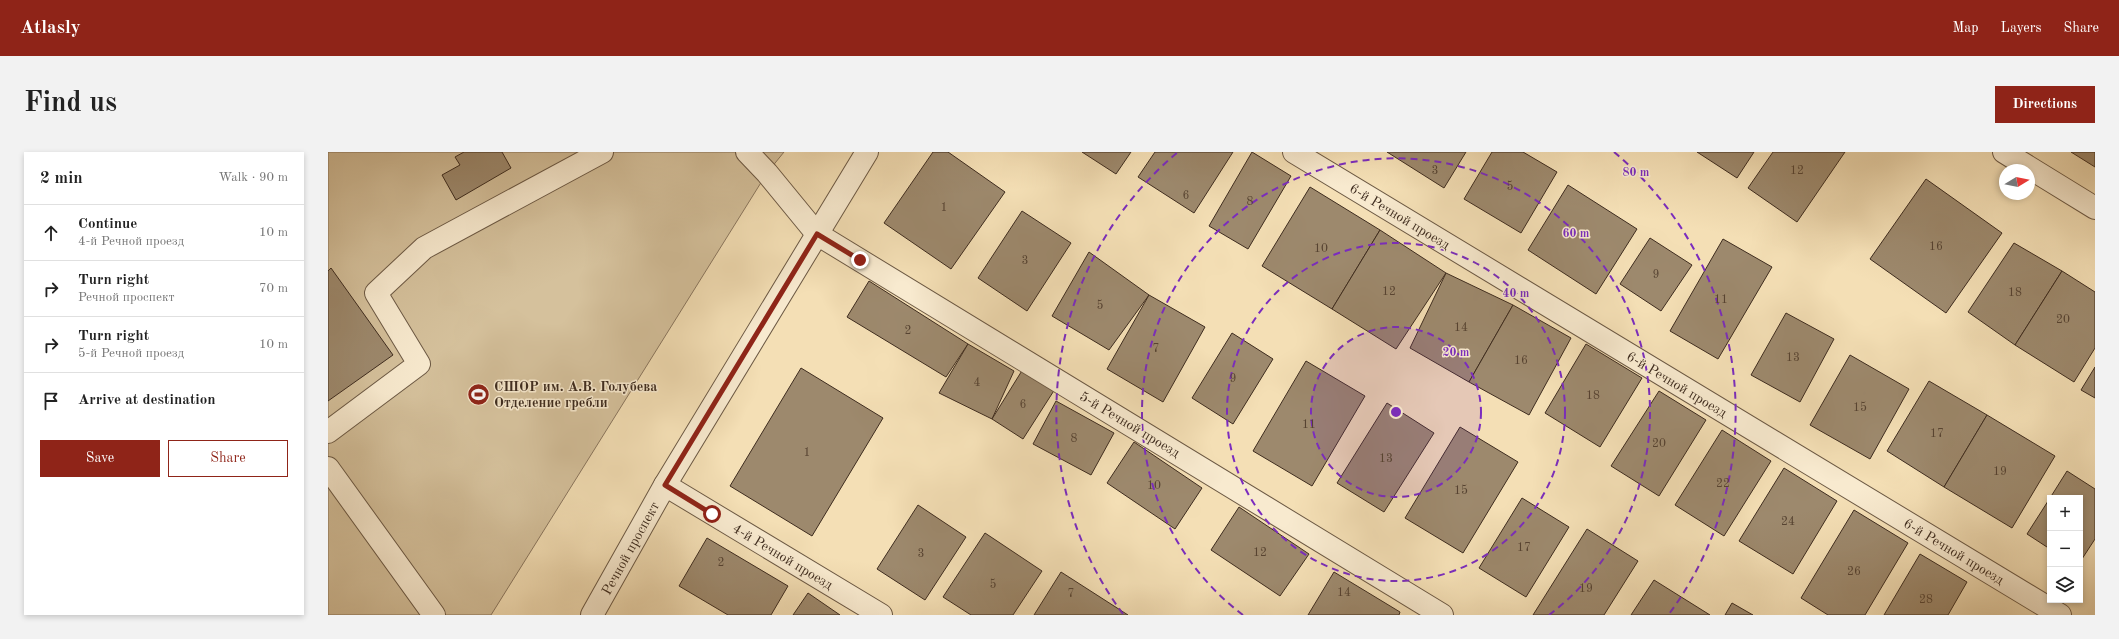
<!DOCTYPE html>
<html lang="en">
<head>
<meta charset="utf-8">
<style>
  :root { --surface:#fff; --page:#f2f2f2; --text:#222; --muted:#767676; --line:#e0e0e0; --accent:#8f2418 }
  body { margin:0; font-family:"Old Standard TT",serif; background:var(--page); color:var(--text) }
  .controls { position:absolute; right:12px; bottom:12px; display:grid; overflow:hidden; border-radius:0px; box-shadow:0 2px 6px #0003 }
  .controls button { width:36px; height:36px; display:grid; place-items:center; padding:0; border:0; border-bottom:1px solid var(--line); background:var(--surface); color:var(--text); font:20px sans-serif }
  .compass { position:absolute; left:1671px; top:12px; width:36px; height:36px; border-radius:50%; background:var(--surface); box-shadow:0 2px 6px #0003; rotate:80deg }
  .stop { position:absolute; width:12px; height:12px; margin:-9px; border:3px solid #8f2418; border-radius:50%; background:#fff }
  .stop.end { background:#8f2418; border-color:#fff; box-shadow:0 1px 4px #0008 }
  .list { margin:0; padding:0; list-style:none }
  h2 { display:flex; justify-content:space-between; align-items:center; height:52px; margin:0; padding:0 16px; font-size:17px }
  h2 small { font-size:13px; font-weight:400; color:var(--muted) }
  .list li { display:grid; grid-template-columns:26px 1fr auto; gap:12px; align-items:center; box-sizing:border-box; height:56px; padding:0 16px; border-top:1px solid var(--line) }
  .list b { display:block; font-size:15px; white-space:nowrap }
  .list p { margin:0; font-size:13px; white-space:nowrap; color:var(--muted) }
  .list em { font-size:13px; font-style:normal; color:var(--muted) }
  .actions { display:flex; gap:8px; padding:12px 16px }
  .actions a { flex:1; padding:9px 0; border:1px solid var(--accent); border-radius:0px; text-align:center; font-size:14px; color:var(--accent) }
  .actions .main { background:var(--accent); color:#fff }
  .icon { flex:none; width:22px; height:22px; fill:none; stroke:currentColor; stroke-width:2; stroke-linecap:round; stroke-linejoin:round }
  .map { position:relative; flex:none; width:1767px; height:463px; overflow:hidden; border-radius:0px }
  header { display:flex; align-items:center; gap:24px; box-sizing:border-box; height:56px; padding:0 20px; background:var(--accent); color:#fff }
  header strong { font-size:19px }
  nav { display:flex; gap:22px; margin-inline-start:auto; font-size:14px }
  .intro { display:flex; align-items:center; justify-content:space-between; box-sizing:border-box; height:96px; padding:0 24px }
  h1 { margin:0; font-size:28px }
  .button { padding:10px 18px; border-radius:0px; background:var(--accent); color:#fff; font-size:14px; font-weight:700 }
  main { display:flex; gap:24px; padding:0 24px }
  aside { flex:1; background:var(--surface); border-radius:0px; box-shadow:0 2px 6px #0003 }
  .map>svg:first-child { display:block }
</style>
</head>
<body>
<header>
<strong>Atlasly</strong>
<nav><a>Map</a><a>Layers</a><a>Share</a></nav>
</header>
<div class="intro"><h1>Find us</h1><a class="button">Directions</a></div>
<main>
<aside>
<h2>2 min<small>Walk · 90 m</small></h2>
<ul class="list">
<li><svg class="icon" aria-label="ahead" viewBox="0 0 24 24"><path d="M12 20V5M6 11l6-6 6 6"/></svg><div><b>Continue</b><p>4-й Речной проезд</p></div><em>10 m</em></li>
<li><svg class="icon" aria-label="right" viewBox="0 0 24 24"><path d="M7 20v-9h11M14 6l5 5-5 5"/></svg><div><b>Turn right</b><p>Речной проспект</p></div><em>70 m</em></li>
<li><svg class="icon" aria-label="right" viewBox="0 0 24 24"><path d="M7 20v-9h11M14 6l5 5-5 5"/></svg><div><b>Turn right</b><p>5-й Речной проезд</p></div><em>10 m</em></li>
<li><svg class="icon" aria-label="arrive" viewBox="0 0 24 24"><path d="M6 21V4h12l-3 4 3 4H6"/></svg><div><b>Arrive at destination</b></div></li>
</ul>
<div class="actions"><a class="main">Save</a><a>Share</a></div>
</aside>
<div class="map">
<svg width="1767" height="463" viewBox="0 0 1767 463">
  <rect width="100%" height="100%" fill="#f4dfb5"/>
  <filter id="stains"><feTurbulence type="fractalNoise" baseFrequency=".005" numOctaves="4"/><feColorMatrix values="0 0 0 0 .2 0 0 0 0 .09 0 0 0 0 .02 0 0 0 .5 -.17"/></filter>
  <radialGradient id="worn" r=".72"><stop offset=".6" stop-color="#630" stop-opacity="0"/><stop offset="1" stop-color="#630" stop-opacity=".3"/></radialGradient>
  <polygon fill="#d5c19c" stroke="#8a765e" points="0,0 456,0 439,21 163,463 0,463"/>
  <g fill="#9d896d" stroke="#3e2c1f">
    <polygon points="136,0 174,0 183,16 128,48 114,23 132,13 127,5"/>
    <polygon points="605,0 620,0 677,40 623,117 556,71"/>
    <polygon points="754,0 803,0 788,22"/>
    <polygon points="827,0 905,0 866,61 810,25"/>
    <polygon points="924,0 963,24 920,97 881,74"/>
    <polygon points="1059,0 1138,0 1116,36"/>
    <polygon points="1164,0 1195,0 1229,20 1193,81 1136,47"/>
    <polygon points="1369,0 1426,0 1409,26"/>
    <polygon points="1445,0 1517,0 1469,70 1420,36"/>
    <polygon points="1743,0 1767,0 1767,15"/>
    <polygon points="1598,27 1674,81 1618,161 1542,107"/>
    <polygon points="1240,33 1309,77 1268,142 1200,98"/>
    <polygon points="982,35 1052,78 1004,157 934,114"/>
    <polygon points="694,59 743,91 699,159 650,126"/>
    <polygon points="1052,78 1118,121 1068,197 1004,157"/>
    <polygon points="1322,86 1364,113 1333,159 1292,132"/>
    <polygon points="1395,87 1444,115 1390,207 1342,179"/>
    <polygon points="1686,91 1734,119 1687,193 1640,160"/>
    <polygon points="761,100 821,143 781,198 724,164"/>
    <polygon points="3,116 65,203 0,249 0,119"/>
    <polygon points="1734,119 1767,140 1767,196 1746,230 1687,193"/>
    <polygon points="1118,121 1185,153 1141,230 1082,196"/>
    <polygon points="541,129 640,192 618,225 519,165"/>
    <polygon points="821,143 877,175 835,250 779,217"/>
    <polygon points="1185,153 1243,186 1201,263 1141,230"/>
    <polygon points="1458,161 1506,187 1472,250 1423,223"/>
    <polygon points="904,181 945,207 905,272 864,246"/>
    <polygon points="640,192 686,219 664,267 611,241"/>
    <polygon points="1258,192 1314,226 1272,295 1217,261"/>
    <polygon points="1522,203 1581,237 1542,307 1482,273"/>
    <polygon points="978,209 1037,244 984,334 925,299"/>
    <polygon points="1767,215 1767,246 1753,238"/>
    <polygon points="473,216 555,266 484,384 402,334"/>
    <polygon points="695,217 727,237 695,287 664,267"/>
    <polygon points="1601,229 1659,263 1616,335 1559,299"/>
    <polygon points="1331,239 1378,268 1331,344 1283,314"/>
    <polygon points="728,249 786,281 763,323 705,292"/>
    <polygon points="1059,251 1106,281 1056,360 1009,331"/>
    <polygon points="1659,263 1727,304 1684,376 1616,335"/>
    <polygon points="1132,275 1190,310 1135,401 1077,366"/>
    <polygon points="1394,278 1443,309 1396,384 1347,353"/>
    <polygon points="806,290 874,336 847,377 779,331"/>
    <polygon points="1456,316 1509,349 1465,422 1411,389"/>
    <polygon points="1739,319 1767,337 1767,387 1752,410 1752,346 1722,346"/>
    <polygon points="1194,346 1241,375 1198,445 1151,416"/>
    <polygon points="1722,346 1722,397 1699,382"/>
    <polygon points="590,353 638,385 597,448 549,417"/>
    <polygon points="911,355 981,402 952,444 883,398"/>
    <polygon points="1526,358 1580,391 1537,463 1500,463 1473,446"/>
    <polygon points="1259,377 1310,409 1276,463 1205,463"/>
    <polygon points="657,381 714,419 685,463 643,463 615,445"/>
    <polygon points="379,386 460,434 443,463 400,463 351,434"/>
    <polygon points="1592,402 1639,430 1620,463 1556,463"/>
    <polygon points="733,420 800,463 706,463"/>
    <polygon points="1006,420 1072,460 1071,463 980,463"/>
    <polygon points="1326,428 1382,463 1303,463"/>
    <polygon points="480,441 512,463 465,463"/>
    <polygon points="1404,451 1425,463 1397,463"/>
  </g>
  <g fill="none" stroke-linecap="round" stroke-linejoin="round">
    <defs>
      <g id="minor">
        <polyline points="419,0 439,21 489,82 1114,463"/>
        <polyline points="966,0 1732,463"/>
        <polyline points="1676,0 1767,56"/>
        <polyline points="0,280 91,212 48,141 96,96 274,0"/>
        <polyline points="0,316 106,463"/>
        <polyline points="337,333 553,463"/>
        <polyline points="264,463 337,333 539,0"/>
      </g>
    </defs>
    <use href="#minor" stroke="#6c5944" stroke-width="24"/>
    <use href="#minor" stroke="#f8eacf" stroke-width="22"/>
  </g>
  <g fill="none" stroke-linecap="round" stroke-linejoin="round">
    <polyline stroke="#8f2418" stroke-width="5" points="384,362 337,333 489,82 532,108"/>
  </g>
  <circle cx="1068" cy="260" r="85" fill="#7b2cbf" fill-opacity=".12"/>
  <g fill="none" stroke="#7b2cbf" stroke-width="2" stroke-dasharray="7 5">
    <circle cx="1068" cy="260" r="85"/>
    <circle cx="1068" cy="260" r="169"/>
    <path d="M915 463A254 254 0 1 1 1221 463"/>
    <path d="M795 462A339 339 0 0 1 850 0M1286 0A339 339 0 0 1 1341 462"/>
  </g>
  <defs>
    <symbol id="stadium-disc" viewBox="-11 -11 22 22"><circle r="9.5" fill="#8f2418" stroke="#f8eacf"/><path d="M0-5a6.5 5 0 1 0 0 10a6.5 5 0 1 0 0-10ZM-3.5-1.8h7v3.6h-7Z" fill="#fff"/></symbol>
  </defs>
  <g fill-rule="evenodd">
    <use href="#stadium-disc" x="138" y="230" width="25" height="25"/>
  </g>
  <g text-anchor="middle" stroke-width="3" stroke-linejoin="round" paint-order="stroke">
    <g font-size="12" fill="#564332">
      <text x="1107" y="22">3</text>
      <text x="1469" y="22">12</text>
      <text x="1182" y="38">5</text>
      <text x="858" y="47">6</text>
      <text x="922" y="53">8</text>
      <text x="616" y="59">1</text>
      <text x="1608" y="98">16</text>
      <text x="993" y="100">10</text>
      <text x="697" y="112">3</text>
      <text x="1328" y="126">9</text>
      <text x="1061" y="143">12</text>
      <text x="1687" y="144">18</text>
      <text x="1393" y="151">11</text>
      <text x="772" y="157">5</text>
      <text x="1735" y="171">20</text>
      <text x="1133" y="179">14</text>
      <text x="580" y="182">2</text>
      <text x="828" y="200">7</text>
      <text x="1465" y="209">13</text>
      <text x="1193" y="212">16</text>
      <text x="905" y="230">9</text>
      <text x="649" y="234">4</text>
      <text x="1265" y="247">18</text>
      <text x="695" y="256">6</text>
      <text x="1532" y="259">15</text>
      <text x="981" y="276">11</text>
      <text x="1609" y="285">17</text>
      <text x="746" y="290">8</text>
      <text x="1331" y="295">20</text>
      <text x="479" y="304">1</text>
      <text x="1058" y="310">13</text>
      <text x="1672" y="323">19</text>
      <text x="1395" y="335">22</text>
      <text x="826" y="337">10</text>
      <text x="1133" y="342">15</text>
      <text x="1460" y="373">24</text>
      <text x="1196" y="399">17</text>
      <text x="932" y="404">12</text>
      <text x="593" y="405">3</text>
      <text x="393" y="414">2</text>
      <text x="1526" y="423">26</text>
      <text x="665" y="436">5</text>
      <text x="1258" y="440">19</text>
      <text x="1016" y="444">14</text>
      <text x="743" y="445">7</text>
      <text x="1598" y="451">28</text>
    </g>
    <g font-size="14" fill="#3e2c1f" stroke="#f8eacf">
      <text transform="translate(1072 64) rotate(31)" y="5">6-й Речной проезд</text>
      <text transform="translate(1349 232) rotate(31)" y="5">6-й Речной проезд</text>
      <text transform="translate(802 272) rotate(31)" y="5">5-й Речной проезд</text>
      <text transform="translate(302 396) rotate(-61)" y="5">Речной проспект</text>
      <text transform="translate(1626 399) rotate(31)" y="5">6-й Речной проезд</text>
      <text transform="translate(455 404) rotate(31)" y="5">4-й Речной проезд</text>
    </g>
    <g font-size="14" font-weight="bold" fill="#3e2c1f" stroke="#f8eacf" text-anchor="start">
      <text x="166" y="239">СШОР им. А.В. Голубева<tspan x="166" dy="16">Отделение гребли</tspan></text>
    </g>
  </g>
  <circle cx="1068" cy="260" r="6" fill="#7b2cbf" stroke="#f8eacf" stroke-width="2"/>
  <g font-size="12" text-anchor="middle" font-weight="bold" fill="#7b2cbf" stroke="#f8eacf" stroke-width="3" stroke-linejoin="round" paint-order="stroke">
    <text x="1308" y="24">80 m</text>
    <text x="1248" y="85">60 m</text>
    <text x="1188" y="145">40 m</text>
    <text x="1128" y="204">20 m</text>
  </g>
  <rect width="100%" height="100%" filter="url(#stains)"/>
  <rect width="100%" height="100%" fill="url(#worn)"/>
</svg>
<div class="controls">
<button>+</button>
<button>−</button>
<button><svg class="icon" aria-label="layers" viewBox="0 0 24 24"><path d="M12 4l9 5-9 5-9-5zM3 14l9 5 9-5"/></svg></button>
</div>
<svg class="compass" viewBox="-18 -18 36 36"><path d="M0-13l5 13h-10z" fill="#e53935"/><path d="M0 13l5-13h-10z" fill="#767676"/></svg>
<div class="stop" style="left:384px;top:362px"></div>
<div class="stop end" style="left:532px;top:108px"></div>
</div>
</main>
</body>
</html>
